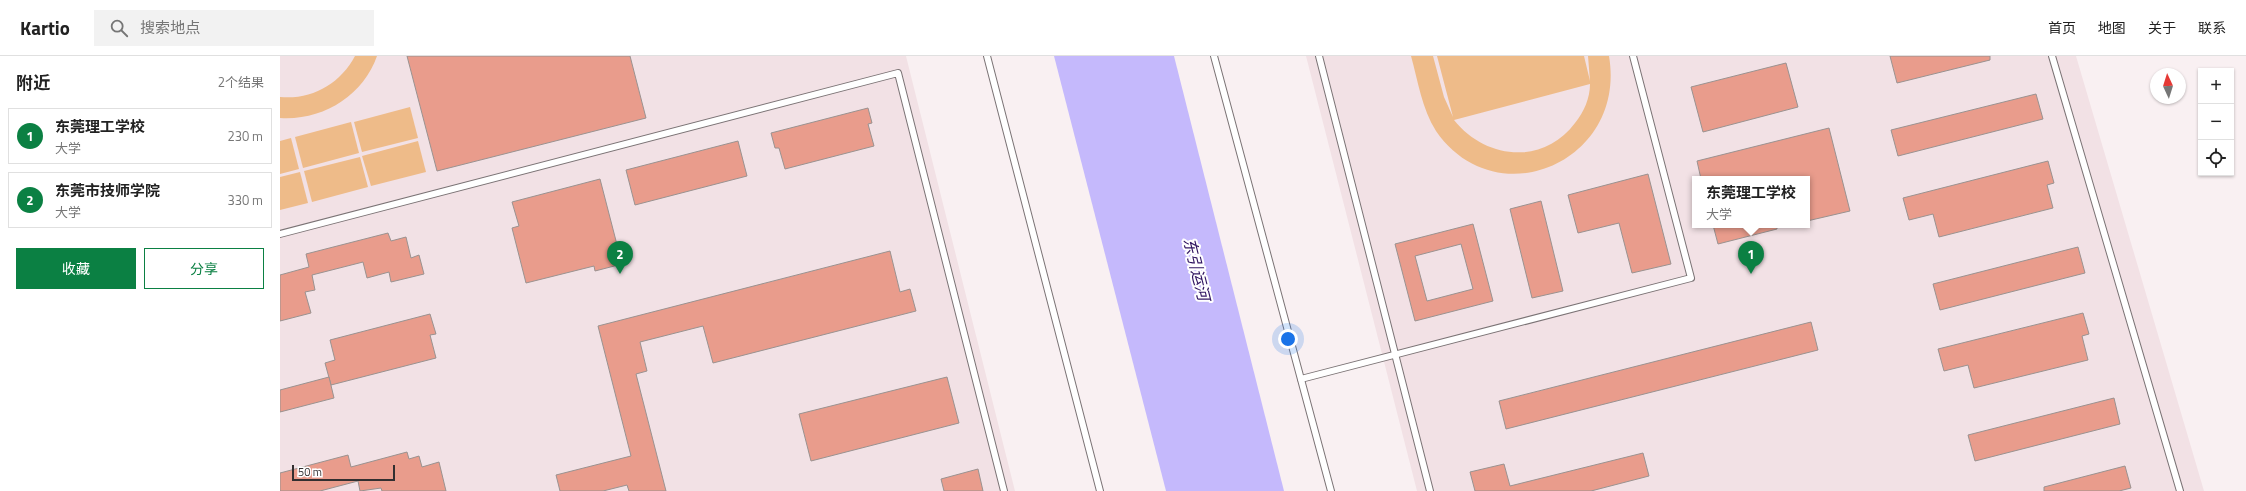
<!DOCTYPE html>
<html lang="zh">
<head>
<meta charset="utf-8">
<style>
  :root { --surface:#fff; --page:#f2f2f2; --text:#222; --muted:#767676; --line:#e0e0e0; --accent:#0b8043 }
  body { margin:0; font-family:"Titillium Web","Noto Sans SC",sans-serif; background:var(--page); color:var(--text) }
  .controls { position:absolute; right:12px; top:12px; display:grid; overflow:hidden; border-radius:0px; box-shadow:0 1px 3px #0004 }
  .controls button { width:36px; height:36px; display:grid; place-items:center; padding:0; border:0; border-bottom:1px solid var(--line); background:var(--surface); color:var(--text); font:20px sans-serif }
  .compass { position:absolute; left:1870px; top:12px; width:36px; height:36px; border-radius:50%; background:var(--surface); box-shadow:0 1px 3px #0004; rotate:356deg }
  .scale { position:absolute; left:12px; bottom:10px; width:103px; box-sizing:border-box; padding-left:4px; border:2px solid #322f30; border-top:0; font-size:11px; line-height:14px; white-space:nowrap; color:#322f30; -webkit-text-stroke:3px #fff; paint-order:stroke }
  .you { position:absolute; left:1008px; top:283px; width:14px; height:14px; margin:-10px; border:3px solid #fff; border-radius:50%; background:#1a73e8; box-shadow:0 0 0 6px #1a73e833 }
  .badge { display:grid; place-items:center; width:26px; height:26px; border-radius:50%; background:var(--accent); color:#fff; font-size:13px; font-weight:700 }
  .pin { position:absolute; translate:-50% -33px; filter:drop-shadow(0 1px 2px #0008) }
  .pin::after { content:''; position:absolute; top:21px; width:14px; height:12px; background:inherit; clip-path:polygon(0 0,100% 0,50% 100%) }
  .popup { position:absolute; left:1412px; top:120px; width:118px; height:52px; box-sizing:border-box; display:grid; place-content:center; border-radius:0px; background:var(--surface); filter:drop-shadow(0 1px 3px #0005); font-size:13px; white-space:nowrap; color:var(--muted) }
  .popup b { font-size:15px; color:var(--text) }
  .popup::after { content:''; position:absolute; left:50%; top:100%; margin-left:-8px; border:8px solid transparent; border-top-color:var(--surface) }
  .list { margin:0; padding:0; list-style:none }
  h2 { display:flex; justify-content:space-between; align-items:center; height:52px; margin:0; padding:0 16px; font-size:17px }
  h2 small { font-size:13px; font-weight:400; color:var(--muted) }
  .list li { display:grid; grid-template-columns:26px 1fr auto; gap:12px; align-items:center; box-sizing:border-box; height:56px; margin:0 8px 8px; padding:0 8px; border:1px solid var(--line); border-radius:0px }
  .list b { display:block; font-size:15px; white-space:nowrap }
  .list p { margin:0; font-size:13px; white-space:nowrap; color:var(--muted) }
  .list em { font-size:13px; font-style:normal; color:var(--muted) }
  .actions { display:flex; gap:8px; padding:12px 16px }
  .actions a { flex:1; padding:9px 0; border:1px solid var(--accent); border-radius:0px; text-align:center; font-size:14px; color:var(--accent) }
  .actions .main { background:var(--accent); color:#fff }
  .icon { flex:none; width:22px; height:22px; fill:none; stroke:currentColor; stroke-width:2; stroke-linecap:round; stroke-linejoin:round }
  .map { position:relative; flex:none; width:1966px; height:435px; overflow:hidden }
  header { display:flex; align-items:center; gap:24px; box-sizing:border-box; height:56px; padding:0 20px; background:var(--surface); border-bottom:1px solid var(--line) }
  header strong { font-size:19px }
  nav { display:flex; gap:22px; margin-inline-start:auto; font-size:14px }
  .search { width:280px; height:36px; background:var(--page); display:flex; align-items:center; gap:10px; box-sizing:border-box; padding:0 14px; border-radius:0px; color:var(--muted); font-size:15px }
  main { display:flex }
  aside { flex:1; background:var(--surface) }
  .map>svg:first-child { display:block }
</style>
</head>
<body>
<header>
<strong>Kartio</strong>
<div class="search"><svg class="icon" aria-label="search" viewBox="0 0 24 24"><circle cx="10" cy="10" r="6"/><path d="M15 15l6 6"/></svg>搜索地点</div>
<nav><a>首页</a><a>地图</a><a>关于</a><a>联系</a></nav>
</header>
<main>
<aside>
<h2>附近<small>2个结果</small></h2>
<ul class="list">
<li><span class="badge">1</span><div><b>东莞理工学校</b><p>大学</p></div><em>230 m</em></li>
<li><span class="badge">2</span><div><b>东莞市技师学院</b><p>大学</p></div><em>330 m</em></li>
</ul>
<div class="actions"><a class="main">收藏</a><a>分享</a></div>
</aside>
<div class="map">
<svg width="1966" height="435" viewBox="0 0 1966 435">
  <rect width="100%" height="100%" fill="#f9f0f2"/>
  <g fill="#f2e1e5" fill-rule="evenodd">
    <polygon points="0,0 626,0 735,435 0,435"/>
    <path d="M1026 0H1796L1924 435H1137ZM1415 123H1527V169H1415Z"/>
  </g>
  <g fill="#eebb89" fill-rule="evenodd">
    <path d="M75 0H97C83 40 42 65 0 62V41C32 44 60 28 75 0Z"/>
    <path d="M1131 0H1153L1164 41 1173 61 1157 0H1304L1310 25 1308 0H1329C1347 106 1216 162 1156 75 1142 53 1138 25 1131 0ZM1310 28C1310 42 1304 56 1295 67 1263 110 1205 103 1174 64Z"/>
    <polygon points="130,51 138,82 82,96 74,66"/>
    <polygon points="71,66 79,97 23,112 15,81"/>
    <polygon points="11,82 19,113 0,118 0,85"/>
    <polygon points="138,85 146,116 91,130 82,100"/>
    <polygon points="80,101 88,131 32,146 24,115"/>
    <polygon points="20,116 28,147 0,154 0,121"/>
  </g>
  <polygon fill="#c5b9fc" points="774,0 894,0 1004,435 886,435"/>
  <g fill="#e99c8c" stroke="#9a9290" fill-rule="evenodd">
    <polygon points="127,0 350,0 366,62 157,115"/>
    <polygon points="1610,0 1710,0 1710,4 1617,27"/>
    <polygon points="1506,7 1518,51 1423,76 1411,31"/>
    <polygon points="1756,38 1763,63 1618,100 1611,74"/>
    <polygon points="588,52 592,67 588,68 594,90 505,113 499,92 495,92 491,77"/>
    <polygon points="1549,72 1570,155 1527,165 1527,123 1421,123 1417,105"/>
    <polygon points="458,85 467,120 355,149 346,114"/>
    <polygon points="1768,105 1774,127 1767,129 1773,152 1659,181 1653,158 1629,164 1623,142"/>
    <polygon points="1368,118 1391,208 1352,217 1339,167 1298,177 1288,139"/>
    <polygon points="320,123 342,208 315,215 314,210 246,227 232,172 239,170 232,146"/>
    <polygon points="1261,145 1283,235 1252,242 1230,153"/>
    <path d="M1193 168 1213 245 1135 265 1115 188ZM1181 188 1193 233 1147 245 1135 200Z"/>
    <polygon points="1433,169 1497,169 1497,173 1438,188"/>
    <polygon points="108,177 111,185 126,181 131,202 139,199 144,218 111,226 109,216 87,222 83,206 32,219 35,234 25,236 31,257 0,265 0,219 29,211 26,198"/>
    <polygon points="1798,191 1805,217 1660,254 1653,228"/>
    <polygon points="610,195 620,236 630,233 636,255 433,307 423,270 360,286 367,315 356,318 386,435 349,435 347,429 323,435 280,435 276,419 351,400 318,270"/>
    <polygon points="1803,257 1809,278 1802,280 1808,304 1694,332 1688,309 1664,315 1658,293"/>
    <polygon points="150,258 156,278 150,279 156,302 51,329 45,307 55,304 50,284"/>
    <polygon points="1531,266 1538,294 1226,373 1219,345"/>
    <polygon points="49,321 54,342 0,356 0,334"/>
    <polygon points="667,321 679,367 531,405 519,358"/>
    <polygon points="1834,342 1840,368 1695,405 1688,379"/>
    <polygon points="127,396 129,403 139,400 142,411 159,406 166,435 102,435 101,432 80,435 78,425 40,435 0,435 0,417 68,399 71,411"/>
    <polygon points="1363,397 1369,420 1311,435 1195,435 1190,416 1224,408 1230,430"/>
    <polygon points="1845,410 1851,432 1839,435 1764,435 1764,431"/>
    <polygon points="698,413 703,435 664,435 661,423"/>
  </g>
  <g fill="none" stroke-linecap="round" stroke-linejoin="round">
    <defs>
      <g id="service">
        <polyline points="707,0 820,435"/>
        <polyline points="934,0 1051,435"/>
        <polyline points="1039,0 1150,435"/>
        <polyline points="1772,0 1900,435"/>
        <polyline points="0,178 618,17 724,435"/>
        <polyline points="1021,323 1411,222 1353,0"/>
      </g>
    </defs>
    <use href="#service" stroke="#7b7375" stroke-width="8"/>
    <use href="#service" stroke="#fff" stroke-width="6"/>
  </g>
  <g text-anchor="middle" stroke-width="4" stroke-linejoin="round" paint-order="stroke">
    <g font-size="16" font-style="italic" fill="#2f1460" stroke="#fff">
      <text transform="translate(917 213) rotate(76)" y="6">东引运河</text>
    </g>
  </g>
</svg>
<div class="controls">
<button>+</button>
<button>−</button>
<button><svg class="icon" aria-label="locate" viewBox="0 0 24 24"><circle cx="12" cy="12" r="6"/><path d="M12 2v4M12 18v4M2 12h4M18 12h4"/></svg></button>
</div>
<svg class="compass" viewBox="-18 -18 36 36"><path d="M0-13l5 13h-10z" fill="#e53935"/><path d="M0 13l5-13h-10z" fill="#767676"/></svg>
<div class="scale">50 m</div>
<div class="you"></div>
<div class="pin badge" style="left:1471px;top:218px">1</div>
<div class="popup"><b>东莞理工学校</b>大学</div>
<div class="pin badge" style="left:340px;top:218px">2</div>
</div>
</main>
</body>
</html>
